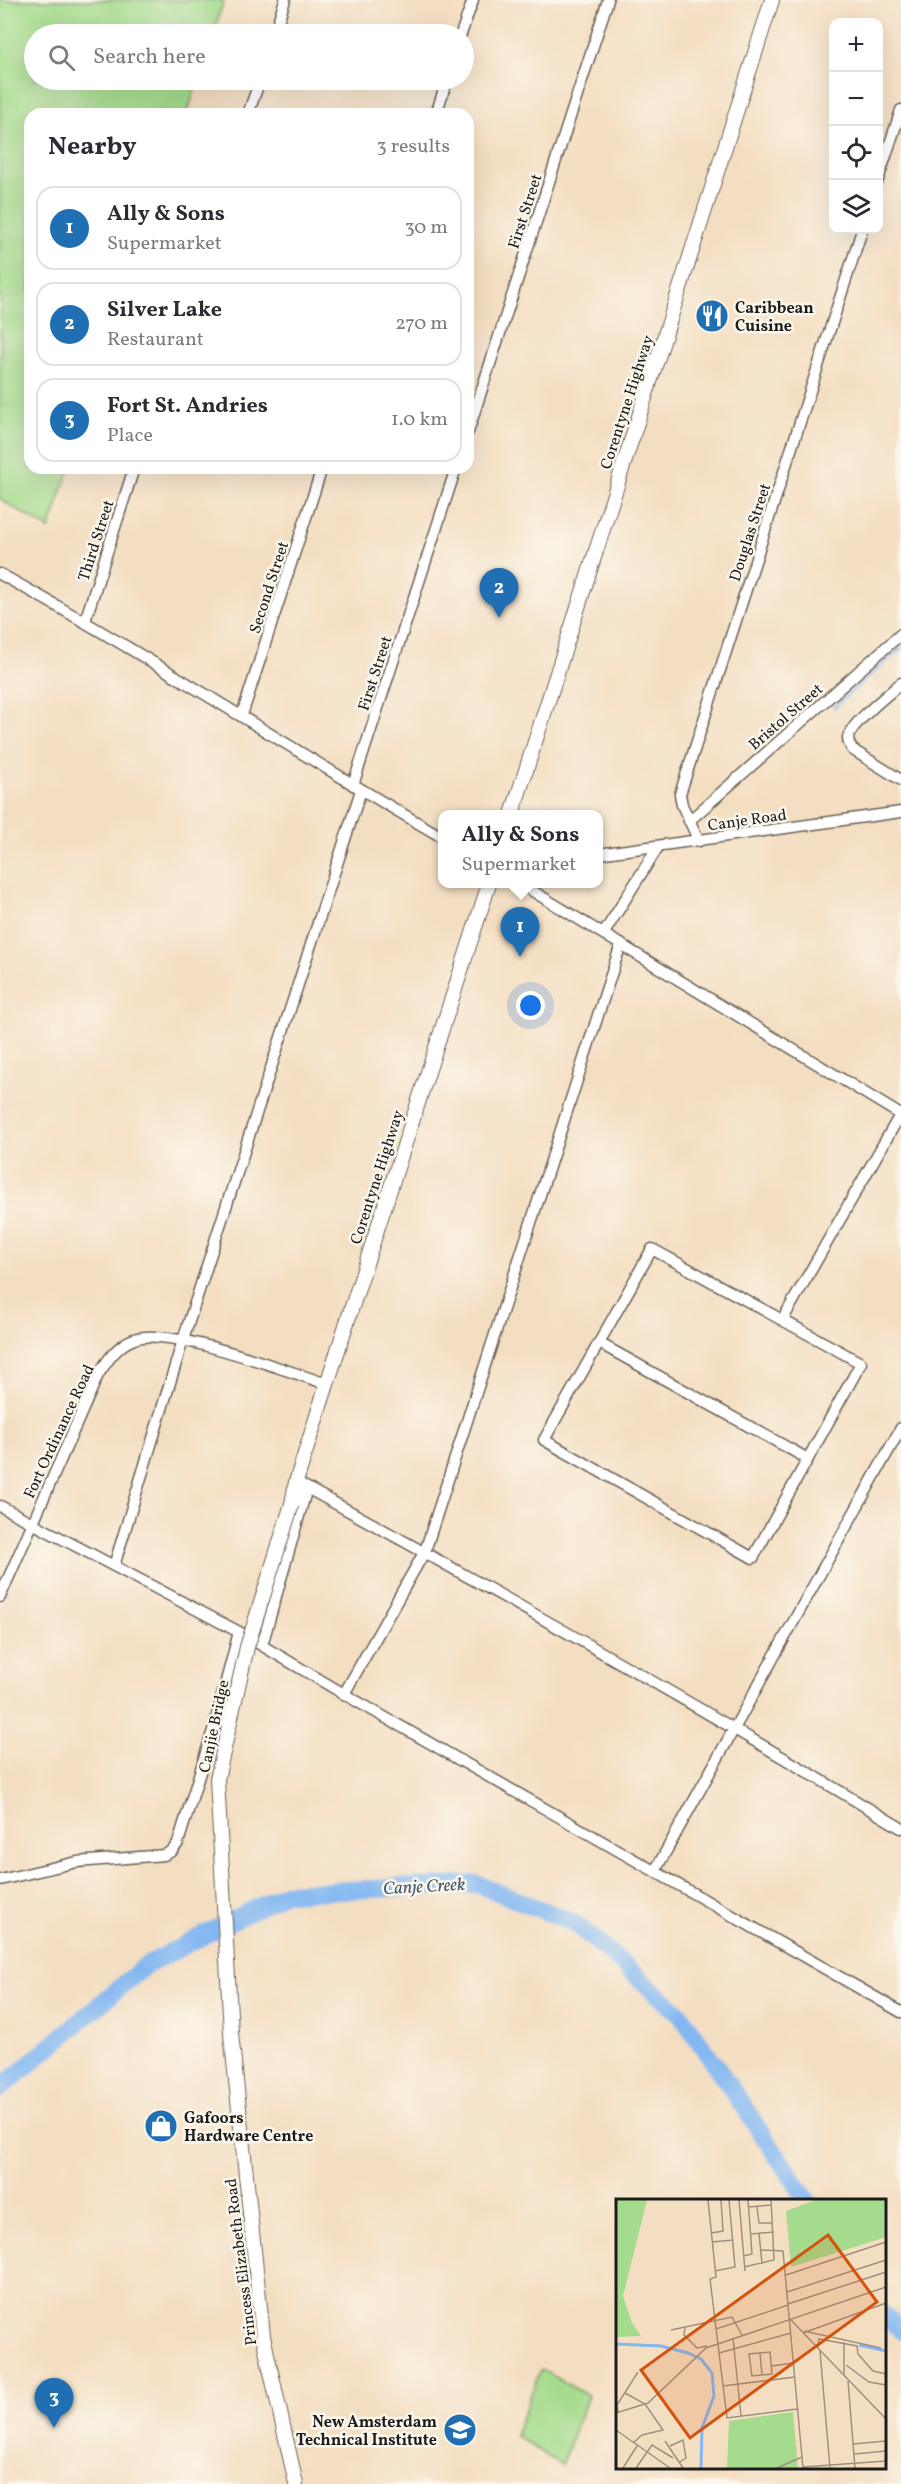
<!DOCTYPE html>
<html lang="en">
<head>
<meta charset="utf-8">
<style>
  :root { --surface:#fff; --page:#f2f2f3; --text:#2b2b33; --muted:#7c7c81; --line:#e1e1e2; --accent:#1f6fb2 }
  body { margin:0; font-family:Vollkorn,serif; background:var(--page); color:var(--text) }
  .controls { position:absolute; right:18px; top:18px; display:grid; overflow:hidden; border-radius:12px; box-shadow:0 6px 24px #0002 }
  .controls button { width:54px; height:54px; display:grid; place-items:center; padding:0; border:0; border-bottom:2px solid var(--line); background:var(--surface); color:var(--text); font:30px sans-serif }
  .you { position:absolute; left:531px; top:1006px; width:21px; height:21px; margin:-15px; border:4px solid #fff; border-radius:50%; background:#1a73e8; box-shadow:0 0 0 9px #1a73e833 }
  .badge { display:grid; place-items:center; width:39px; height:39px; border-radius:50%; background:var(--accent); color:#fff; font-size:20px; font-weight:700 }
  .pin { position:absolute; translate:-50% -50px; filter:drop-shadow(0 2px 3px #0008) }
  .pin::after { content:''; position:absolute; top:32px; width:21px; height:18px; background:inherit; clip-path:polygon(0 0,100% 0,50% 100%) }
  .popup { position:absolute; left:438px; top:810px; width:165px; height:78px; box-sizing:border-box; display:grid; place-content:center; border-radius:12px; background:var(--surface); filter:drop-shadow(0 2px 4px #0005); font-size:20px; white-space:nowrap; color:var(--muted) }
  .popup b { font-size:22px; color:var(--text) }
  .popup::after { content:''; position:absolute; left:50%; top:100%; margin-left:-12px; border:12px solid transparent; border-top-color:var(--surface) }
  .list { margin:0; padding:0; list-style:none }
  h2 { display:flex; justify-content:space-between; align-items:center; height:78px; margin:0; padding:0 24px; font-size:26px }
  h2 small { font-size:20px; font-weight:400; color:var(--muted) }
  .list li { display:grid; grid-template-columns:39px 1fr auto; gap:18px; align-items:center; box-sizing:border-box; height:84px; margin:0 12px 12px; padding:0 12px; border:2px solid var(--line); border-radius:18px }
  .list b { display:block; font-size:22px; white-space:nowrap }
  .list p { margin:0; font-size:20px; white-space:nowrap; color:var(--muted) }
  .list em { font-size:20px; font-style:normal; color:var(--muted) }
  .icon { flex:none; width:33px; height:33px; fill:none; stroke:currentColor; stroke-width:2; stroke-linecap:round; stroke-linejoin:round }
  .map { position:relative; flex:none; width:901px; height:2484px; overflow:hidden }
  .search { position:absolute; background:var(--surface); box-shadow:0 6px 24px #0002; left:24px; top:24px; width:450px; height:66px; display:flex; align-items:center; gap:15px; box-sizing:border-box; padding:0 21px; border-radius:33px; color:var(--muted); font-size:22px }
  .panel { position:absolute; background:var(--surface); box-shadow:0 6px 24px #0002; left:24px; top:108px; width:450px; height:366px; border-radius:18px }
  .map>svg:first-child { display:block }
</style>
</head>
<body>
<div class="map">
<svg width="901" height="2484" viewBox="0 0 901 2484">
  <rect width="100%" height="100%" fill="#fbf7ec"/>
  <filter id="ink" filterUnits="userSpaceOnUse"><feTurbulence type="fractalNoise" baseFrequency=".0167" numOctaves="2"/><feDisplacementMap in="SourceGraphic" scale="12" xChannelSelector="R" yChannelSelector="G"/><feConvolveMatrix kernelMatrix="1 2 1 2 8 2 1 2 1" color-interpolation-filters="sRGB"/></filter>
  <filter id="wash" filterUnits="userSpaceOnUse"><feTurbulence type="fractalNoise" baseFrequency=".008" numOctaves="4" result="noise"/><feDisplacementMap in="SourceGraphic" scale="24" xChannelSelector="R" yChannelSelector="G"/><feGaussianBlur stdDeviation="1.35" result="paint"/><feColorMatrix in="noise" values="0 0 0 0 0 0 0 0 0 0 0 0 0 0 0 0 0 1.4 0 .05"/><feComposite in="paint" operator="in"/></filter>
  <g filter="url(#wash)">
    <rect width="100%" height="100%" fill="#f4dec1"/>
    <g fill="#a4db8c" stroke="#607c54" stroke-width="1.5">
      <polygon points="0,0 224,0 213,34 34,34 34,80 198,80 187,114 30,114 30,468 70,468 49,529 0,499"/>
      <polygon points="541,2369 588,2396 561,2465 515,2435"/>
    </g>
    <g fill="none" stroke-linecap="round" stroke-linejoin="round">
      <polyline stroke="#83b7f1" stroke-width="3" points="834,707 901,648"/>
      <g stroke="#83b7f1" stroke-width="18">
        <polyline points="0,2089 145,1966 285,1893 477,1884 575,1923 681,2015 807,2200"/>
        <polyline points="884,2315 901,2330"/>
      </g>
    </g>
  </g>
  <g filter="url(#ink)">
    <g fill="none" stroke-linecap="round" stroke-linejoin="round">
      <defs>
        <g id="minor">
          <polyline points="274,34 285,0"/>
          <polyline points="461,34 473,0"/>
          <polyline points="248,114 260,80"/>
          <polyline points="436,114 447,80"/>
          <polyline points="878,180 901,110"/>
          <polyline points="468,432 608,0"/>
          <path d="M0 574C151 657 293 751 442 837"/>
          <polyline points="85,621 134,468"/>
          <path d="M901 683C890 693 850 724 848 738 848 743 850 746 853 750L901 780"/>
          <polyline points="242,715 322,468"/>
          <polyline points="353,785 456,468"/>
          <polyline points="689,821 901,634"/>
          <polyline points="699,841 682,805 680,794 862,230"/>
          <polyline points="598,854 901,812"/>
          <polyline points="521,884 901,1115"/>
          <polyline points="604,933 658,847"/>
          <polygon points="652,1249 861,1363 753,1558 544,1440"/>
          <polyline points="783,1319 900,1115"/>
          <polyline points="599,1343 808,1459"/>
          <path d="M296 1482C500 1593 702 1708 901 1828"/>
          <polyline points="0,1506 239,1632 344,1694 901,2012"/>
          <polyline points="114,1566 183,1340 361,790"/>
          <path d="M0 1597 98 1375C107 1361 117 1345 134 1339 168 1326 287 1371 327 1384"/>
          <polyline points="262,1645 307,1488"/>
          <polyline points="344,1694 425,1551 621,944"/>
          <polyline points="655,1871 901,1428"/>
          <polyline points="0,1880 77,1862 164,1855 172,1851 178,1843 214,1727 239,1632"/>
        </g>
        <g id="major">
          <polyline points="512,814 772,0"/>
          <polyline points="292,1504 296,1482 327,1384 489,884"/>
          <polyline points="231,2033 263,2336 296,2484"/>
        </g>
      </defs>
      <use href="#minor" stroke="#686056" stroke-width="13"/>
      <use href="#major" stroke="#686056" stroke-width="16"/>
      <use href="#minor" stroke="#fff" stroke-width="10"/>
      <use href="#major" stroke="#fff" stroke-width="14"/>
      <defs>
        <polyline id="major-bridge" points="231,2033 217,1779 247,1647 292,1504"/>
      </defs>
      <use href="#major-bridge" stroke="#686056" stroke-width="16" stroke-linecap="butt"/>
      <use href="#major-bridge" stroke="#fff" stroke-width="14"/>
    </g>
  </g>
  <defs>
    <symbol id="restaurant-disc" viewBox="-11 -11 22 22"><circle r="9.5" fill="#1f6fb2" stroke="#fbf7ec"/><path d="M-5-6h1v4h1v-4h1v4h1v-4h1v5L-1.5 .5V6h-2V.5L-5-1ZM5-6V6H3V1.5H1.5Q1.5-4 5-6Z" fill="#fff"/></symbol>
    <symbol id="shop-disc" viewBox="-11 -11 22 22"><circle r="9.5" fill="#1f6fb2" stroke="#fbf7ec"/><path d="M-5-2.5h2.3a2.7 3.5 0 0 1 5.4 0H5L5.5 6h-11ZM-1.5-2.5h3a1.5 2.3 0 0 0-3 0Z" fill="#fff"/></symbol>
    <symbol id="university-disc" viewBox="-11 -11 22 22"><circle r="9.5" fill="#1f6fb2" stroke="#fbf7ec"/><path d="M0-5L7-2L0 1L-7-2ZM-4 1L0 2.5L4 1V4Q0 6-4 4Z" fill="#fff"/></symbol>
  </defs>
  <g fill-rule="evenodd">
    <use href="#restaurant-disc" x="693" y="297" width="38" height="38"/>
    <use href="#shop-disc" x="142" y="2107" width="38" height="38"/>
    <use href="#university-disc" x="441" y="2411" width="38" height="38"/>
  </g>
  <g text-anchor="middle" stroke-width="5" stroke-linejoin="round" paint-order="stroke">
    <g font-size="16" fill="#1c1c1c" stroke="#fbf7ec">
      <text transform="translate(524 211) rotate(-72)" y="6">First Street</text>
      <text transform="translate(626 402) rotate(-72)" y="6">Corentyne Highway</text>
      <text transform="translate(749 532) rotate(-72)" y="6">Douglas Street</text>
      <text transform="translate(95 540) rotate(-72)" y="6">Third Street</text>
      <text transform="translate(268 587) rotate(-72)" y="6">Second Street</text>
      <text transform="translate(374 673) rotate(-72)" y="6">First Street</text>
      <text transform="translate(785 716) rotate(-41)" y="6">Bristol Street</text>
      <text transform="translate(747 819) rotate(-8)" y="6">Canje Road</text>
      <text transform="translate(376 1177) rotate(-72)" y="6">Corentyne Highway</text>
      <text transform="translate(58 1431) rotate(-65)" y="6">Fort Ordinance Road</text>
      <text transform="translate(213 1726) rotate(-78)" y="6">Canjie Bridge</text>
      <text transform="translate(240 2262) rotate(-97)" y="6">Princess Elizabeth Road</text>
    </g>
    <g font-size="16" font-weight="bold" fill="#1c1c1c" stroke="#fbf7ec" text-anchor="start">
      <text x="735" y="313">Caribbean<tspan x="735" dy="18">Cuisine</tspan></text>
      <text x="184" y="2123">Gafoors<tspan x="184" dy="18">Hardware Centre</tspan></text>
      <text x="437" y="2427" text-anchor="end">New Amsterdam<tspan x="437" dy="18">Technical Institute</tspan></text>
    </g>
    <g font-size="18" font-style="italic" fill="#455a71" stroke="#fbf7ec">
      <text transform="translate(424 1886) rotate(-3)" y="6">Canje Creek</text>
    </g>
  </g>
  <g transform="translate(616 2199)">
    <rect width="270" height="270" fill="#f4dec1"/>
    <path d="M0 1H31L7 97 16 124 25 137 0 138ZM200 1H270V38L175 68 170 12ZM177 213 182 269H111L113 222Z" fill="#a4db8c"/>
    <path fill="none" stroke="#83b7f1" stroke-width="3" d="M0 145 45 147 72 154 85 160 96 174 98 197 86 229 85 269M243 146 270 152"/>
    <path fill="none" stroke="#9e907f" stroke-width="1.5" d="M92 1 100 78 94 80 111 219 181 210M123 1 129 72M132 8 156 6M141 8 143 24H157M95 34 107 32 105 1M143 34 146 65M135 35 158 33M96 43 117 41M145 51 167 52 187 269M127 57 136 55 132 1M128 68 158 61 155 1M99 72 119 68 113 1M170 76 270 43M171 93 270 61M172 105 270 73M175 121 270 220M69 129 68 136 81 149 91 147M100 130 172 106M55 131 116 118 126 136M188 132 265 149M187 134 270 104M117 139 125 217M202 149 203 140 241 147 242 155 257 172 270 175M204 152 214 269M154 153 156 175 136 177 133 155ZM103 154 175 134M144 154 146 176M230 166 253 183 270 186M156 167 177 164M228 176V143M232 182 239 269M107 187 179 178M9 194 29 205 47 231 26 236 17 244M2 213 1 206 22 173M0 214 32 204 90 149 270 88M0 231 54 269M49 242 67 269M237 245 270 242M54 247 67 241 70 259 64 263M238 255 270 252M187 268 270 262M7 269 21 247M20 269 36 246 57 259M161 269 186 258"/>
    <path fill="#d4530e" fill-opacity="0.15" stroke="#d4530e" stroke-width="3" d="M212 36 261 103 74 239 25 171Z"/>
    <rect width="270" height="270" fill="none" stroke="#1c1c1c" stroke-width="3"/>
  </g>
</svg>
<div class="controls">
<button>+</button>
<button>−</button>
<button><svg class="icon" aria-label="locate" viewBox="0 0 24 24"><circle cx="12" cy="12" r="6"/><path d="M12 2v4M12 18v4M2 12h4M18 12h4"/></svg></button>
<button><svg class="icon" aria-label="layers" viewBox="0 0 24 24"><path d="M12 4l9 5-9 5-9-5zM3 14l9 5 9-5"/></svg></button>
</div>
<div class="you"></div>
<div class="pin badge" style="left:520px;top:957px">1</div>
<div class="popup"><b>Ally &amp; Sons</b>Supermarket</div>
<div class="pin badge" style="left:499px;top:618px">2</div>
<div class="pin badge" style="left:54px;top:2428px">3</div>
<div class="search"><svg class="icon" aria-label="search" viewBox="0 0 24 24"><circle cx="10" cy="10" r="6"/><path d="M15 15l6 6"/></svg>Search here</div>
<section class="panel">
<h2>Nearby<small>3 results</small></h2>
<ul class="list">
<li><span class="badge">1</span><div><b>Ally &amp; Sons</b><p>Supermarket</p></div><em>30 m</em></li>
<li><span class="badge">2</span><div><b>Silver Lake</b><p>Restaurant</p></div><em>270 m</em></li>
<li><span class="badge">3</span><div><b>Fort St. Andries</b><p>Place</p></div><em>1.0 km</em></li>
</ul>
</section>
</div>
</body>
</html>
